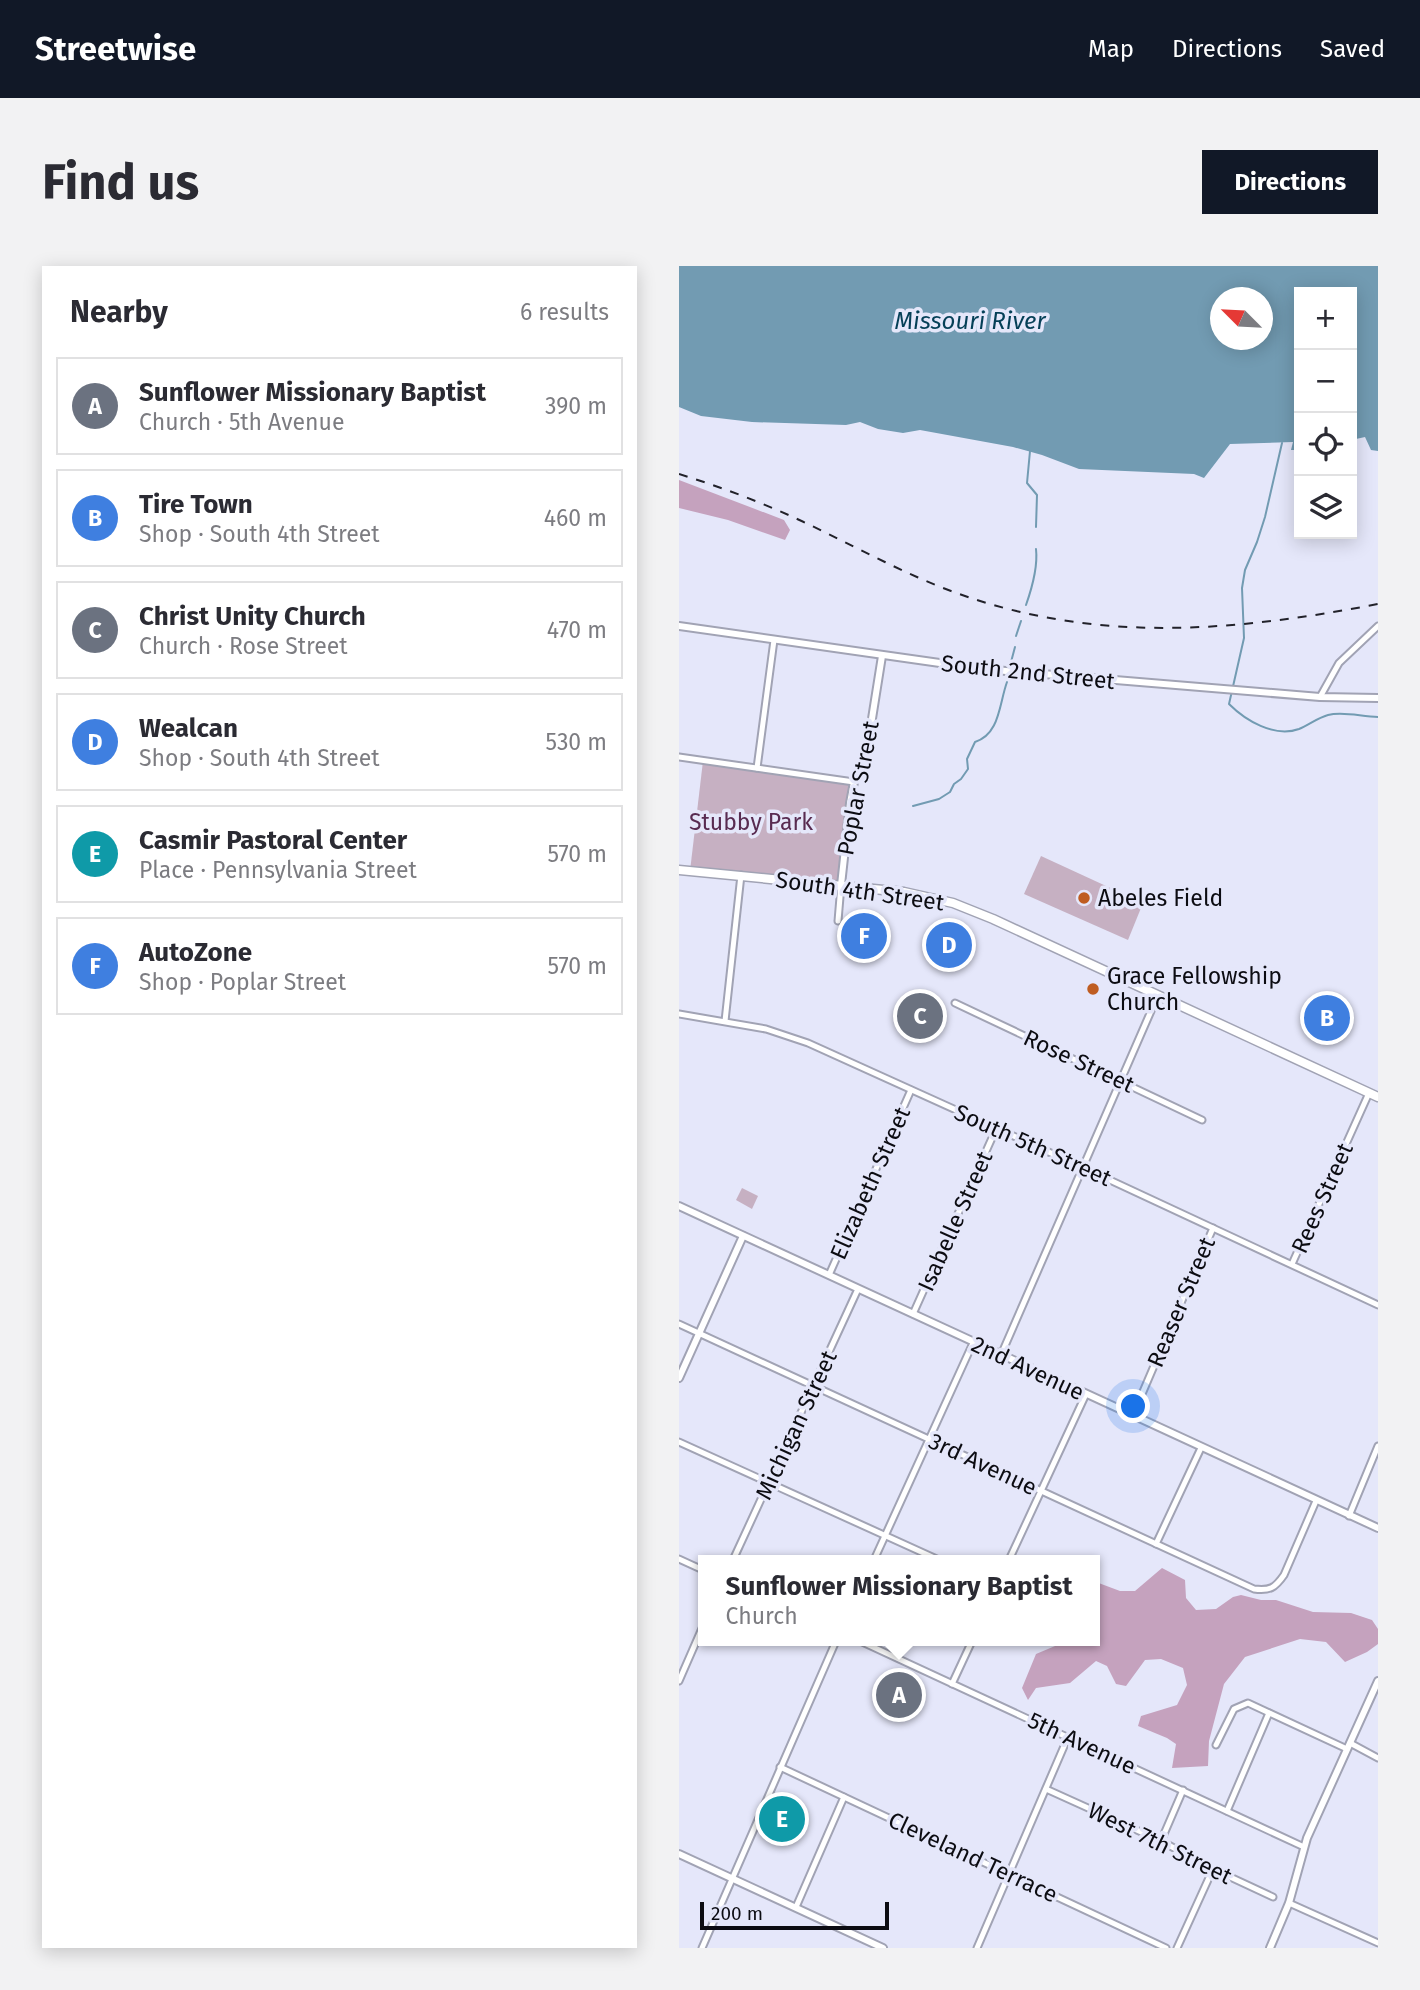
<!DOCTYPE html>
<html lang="en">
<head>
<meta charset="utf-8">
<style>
  :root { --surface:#fff; --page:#f2f2f3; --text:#2b2b33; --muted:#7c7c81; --line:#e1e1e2; --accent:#111827 }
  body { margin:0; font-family:"Fira Sans",sans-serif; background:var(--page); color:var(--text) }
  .controls { position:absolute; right:21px; top:21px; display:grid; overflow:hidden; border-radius:0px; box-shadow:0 4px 18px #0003 }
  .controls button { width:63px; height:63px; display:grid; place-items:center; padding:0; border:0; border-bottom:2px solid var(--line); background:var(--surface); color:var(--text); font:35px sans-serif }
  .compass { position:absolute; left:531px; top:21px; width:63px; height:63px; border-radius:50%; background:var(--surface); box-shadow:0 4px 18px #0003; rotate:294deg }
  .scale { position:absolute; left:21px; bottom:18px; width:189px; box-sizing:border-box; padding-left:7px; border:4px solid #0c0c12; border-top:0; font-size:19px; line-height:24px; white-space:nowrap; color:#0c0c12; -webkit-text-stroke:5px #e5e7fa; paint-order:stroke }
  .you { position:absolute; left:455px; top:1141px; width:24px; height:24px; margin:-18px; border:5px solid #fff; border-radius:50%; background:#1a73e8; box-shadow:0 0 0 10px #1a73e833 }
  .badge { display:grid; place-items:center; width:46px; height:46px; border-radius:50%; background:var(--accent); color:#fff; font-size:23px; font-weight:700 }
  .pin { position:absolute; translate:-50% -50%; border:4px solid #fff; box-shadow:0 2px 7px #0006 }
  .popup { position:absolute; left:19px; top:1289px; width:402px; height:91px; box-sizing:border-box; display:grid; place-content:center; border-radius:0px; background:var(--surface); filter:drop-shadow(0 2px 5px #0005); font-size:23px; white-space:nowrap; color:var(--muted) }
  .popup b { font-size:26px; color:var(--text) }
  .popup::after { content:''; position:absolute; left:50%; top:100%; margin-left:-14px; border:14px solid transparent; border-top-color:var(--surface) }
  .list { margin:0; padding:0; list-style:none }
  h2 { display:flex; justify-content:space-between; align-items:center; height:91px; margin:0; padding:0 28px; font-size:30px }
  h2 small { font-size:23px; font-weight:400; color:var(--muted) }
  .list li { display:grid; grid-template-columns:46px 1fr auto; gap:21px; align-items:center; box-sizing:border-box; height:98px; margin:0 14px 14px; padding:0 14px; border:2px solid var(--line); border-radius:0px }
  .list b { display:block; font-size:26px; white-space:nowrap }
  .list p { margin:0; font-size:23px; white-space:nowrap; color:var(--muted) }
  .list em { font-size:23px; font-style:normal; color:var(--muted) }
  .icon { flex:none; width:38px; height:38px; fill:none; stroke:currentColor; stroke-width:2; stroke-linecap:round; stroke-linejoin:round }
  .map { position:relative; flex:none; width:699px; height:1682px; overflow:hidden; border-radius:0px }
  header { display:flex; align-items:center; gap:42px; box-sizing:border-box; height:98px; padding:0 35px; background:var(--accent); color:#fff }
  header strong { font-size:33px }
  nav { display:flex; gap:38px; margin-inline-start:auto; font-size:24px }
  .intro { display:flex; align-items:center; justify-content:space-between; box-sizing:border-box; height:168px; padding:0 42px }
  h1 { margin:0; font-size:49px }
  .button { padding:18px 32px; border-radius:0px; background:var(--accent); color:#fff; font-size:24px; font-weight:700 }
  main { display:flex; gap:42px; padding:0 42px }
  aside { flex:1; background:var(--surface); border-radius:0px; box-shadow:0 4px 18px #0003 }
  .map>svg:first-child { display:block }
</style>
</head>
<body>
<header>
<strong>Streetwise</strong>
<nav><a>Map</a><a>Directions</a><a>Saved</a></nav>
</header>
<div class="intro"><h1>Find us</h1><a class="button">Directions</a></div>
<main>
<aside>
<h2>Nearby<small>6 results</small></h2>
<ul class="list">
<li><span class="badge" style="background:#6b7280">A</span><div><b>Sunflower Missionary Baptist</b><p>Church · 5th Avenue</p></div><em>390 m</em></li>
<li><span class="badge" style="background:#3f7fe0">B</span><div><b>Tire Town</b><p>Shop · South 4th Street</p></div><em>460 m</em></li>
<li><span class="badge" style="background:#6b7280">C</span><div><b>Christ Unity Church</b><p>Church · Rose Street</p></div><em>470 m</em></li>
<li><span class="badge" style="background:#3f7fe0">D</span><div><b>Wealcan</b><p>Shop · South 4th Street</p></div><em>530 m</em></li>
<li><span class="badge" style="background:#0f9aa8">E</span><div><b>Casmir Pastoral Center</b><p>Place · Pennsylvania Street</p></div><em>570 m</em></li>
<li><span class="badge" style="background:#3f7fe0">F</span><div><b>AutoZone</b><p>Shop · Poplar Street</p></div><em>570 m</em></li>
</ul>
</aside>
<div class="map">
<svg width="699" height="1682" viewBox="0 0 699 1682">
  <rect width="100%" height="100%" fill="#e5e7fa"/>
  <g fill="#c6b0c2">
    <polygon points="24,495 175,516 162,619 11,605"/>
    <polygon points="362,590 464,637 449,674 345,628"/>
    <polygon points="63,922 79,930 73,943 57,934"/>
  </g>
  <g fill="#c5a2be">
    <polygon points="0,214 105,254 111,264 106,274 49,254 0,242"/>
    <polygon points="483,1302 506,1314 507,1332 517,1344 537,1343 554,1331 562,1329 582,1334 597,1334 634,1346 672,1347 693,1354 699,1363 699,1378 688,1386 666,1396 647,1376 621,1373 566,1391 545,1418 530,1475 529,1500 493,1502 497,1478 488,1472 459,1460 462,1450 498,1439 508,1419 504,1402 482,1393 466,1394 447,1420 437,1418 428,1400 417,1395 391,1417 357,1422 349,1434 343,1422 357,1388 388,1375 416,1375 417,1316 441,1325 456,1325"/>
  </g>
  <path fill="#729bb2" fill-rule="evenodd" d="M0 0H699V185L692 184 686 171 677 173 673 177V26H620V184H612L614 176 551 178 525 212 515 208 400 203 363 189 334 181 241 164 224 167 199 163 181 156 167 159 73 156 22 150 0 141ZM542 32H584V74H542Z"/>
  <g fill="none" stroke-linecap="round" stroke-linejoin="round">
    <g stroke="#729bb2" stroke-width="2">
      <path d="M603 177 586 251 578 276 566 304 563 322 565 372 550 438C566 454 595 472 620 463 630 459 638 452 649 449 665 445 683 451 699 451"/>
      <polyline points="351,185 348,217 358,229 357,261"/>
      <path d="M347 339C353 322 359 301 357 283"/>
      <polyline points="337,370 342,355"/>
      <polyline points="332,396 336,381"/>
      <path d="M234 540 260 533 271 526 275 518 282 513 289 503 288 493 296 476C321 468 320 438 328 416"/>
    </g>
    <defs>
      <g id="minor">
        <polyline points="641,431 660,397 699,360"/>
        <polyline points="0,491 175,516"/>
        <polyline points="78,502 95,374"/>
        <polyline points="159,655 162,619"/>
        <polyline points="276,737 523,854"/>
        <polyline points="0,748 87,763 129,777 405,902 699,1039"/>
        <polyline points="46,755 62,609"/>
        <polyline points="613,998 690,827"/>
        <polyline points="150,1009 232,824"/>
        <polyline points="234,1048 317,863"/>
        <path d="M0 1058 575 1323C591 1325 596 1322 605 1309L637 1235"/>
        <polyline points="322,1089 479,729"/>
        <polyline points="454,1149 534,962"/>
        <polyline points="0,1176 260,1294"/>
        <polyline points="670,1250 699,1180"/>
        <polyline points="477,1278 522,1182"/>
        <polyline points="0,1293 24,1304"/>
        <polyline points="54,1294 179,1023"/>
        <polyline points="195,1294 294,1077"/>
        <polyline points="330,1294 407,1128"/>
        <polyline points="181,1375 625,1581"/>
        <polyline points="0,1415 24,1360"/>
        <polyline points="273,1418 293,1375"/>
        <polyline points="671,1477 699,1492"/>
        <polyline points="537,1479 555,1443 569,1437 668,1483"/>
        <polyline points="101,1501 487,1682"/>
        <polyline points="367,1523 482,1575 534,1603 594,1631"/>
        <polyline points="548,1545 590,1447"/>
        <polyline points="482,1575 504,1524"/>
        <polyline points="610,1637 699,1677"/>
        <polyline points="117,1641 165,1531"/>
        <polyline points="23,1682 157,1375"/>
        <polyline points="298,1682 389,1471"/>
        <polyline points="498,1682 534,1603"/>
      </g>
      <g id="tertiary">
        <polyline points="0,360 303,403 641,431 699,432"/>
        <polyline points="162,619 171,537 175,516 188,484 203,390"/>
        <polyline points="0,940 699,1262"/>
        <polyline points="0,1112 64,970"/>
        <polyline points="0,1588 204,1682"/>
        <polyline points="591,1682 610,1637 628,1572 699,1415"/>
      </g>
      <polyline id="trunk" points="0,604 225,626 274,637 314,653 699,831"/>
    </defs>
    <use href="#minor" stroke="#a1a3b4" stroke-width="9"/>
    <use href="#tertiary" stroke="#a1a3b4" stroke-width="10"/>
    <use href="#trunk" stroke="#a1a3b4" stroke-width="11"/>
    <use href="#minor" stroke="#fff" stroke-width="5"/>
    <use href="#tertiary" stroke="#fff" stroke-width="6"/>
    <use href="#trunk" stroke="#fff" stroke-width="8"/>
    <path stroke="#22222a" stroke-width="2" stroke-dasharray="9 9" stroke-linecap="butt" d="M0 208C45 222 90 239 133 260 179 282 224 307 272 325 414 378 553 366 699 338"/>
  </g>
  <g fill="#bf5d21" stroke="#e5e7fa" stroke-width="2.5">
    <circle cx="405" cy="632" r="7"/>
    <circle cx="414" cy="723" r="7"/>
  </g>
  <g text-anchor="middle" stroke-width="7" stroke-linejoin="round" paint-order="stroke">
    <g font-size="23" fill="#0c0c12" stroke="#e5e7fa">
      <text transform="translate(349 406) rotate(6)" y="8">South 2nd Street</text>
      <text transform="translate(179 522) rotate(-79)" y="8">Poplar Street</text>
      <text transform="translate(181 625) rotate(8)" y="8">South 4th Street</text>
      <text transform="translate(400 795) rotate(25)" y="8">Rose Street</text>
      <text transform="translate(354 879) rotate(24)" y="8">South 5th Street</text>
      <text transform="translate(191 917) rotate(-66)" y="8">Elizabeth Street</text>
      <text transform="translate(643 932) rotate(-66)" y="8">Rees Street</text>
      <text transform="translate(276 955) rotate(-66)" y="8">Isabelle Street</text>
      <text transform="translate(502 1036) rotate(-67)" y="8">Reaser Street</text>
      <text transform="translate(349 1102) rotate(25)" y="8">2nd Avenue</text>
      <text transform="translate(117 1159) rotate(-65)" y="8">Michigan Street</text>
      <text transform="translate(304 1198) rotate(25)" y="8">3rd Avenue</text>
      <text transform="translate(403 1477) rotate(25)" y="8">5th Avenue</text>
      <text transform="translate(481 1577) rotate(26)" y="8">West 7th Street</text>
      <text transform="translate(294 1591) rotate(25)" y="8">Cleveland Terrace</text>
    </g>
    <g font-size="23" fill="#582b51" stroke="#e5e7fa">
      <text x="72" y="564">Stubby Park</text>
    </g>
    <g font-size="23" fill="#0c0c12" stroke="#e5e7fa" text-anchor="start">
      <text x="419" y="640">Abeles Field</text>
      <text x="428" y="718">Grace Fellowship<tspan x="428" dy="26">Church</tspan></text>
    </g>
    <g font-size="24" font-style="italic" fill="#053f57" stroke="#e5e7fa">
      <text x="291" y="63">Missouri River</text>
    </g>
  </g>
</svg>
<div class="controls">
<button>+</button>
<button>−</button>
<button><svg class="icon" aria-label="locate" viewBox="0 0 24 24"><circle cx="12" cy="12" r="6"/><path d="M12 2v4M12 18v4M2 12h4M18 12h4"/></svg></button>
<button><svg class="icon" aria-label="layers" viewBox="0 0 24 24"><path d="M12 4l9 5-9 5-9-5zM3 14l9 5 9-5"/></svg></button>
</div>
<svg class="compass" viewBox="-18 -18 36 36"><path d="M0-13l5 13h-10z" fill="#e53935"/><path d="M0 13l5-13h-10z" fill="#7c7c81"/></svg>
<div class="scale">200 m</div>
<div class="you"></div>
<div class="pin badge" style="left:220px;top:1429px;background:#6b7280">A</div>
<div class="popup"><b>Sunflower Missionary Baptist</b>Church</div>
<div class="pin badge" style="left:648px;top:752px;background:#3f7fe0">B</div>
<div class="pin badge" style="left:241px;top:750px;background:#6b7280">C</div>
<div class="pin badge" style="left:270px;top:679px;background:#3f7fe0">D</div>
<div class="pin badge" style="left:103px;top:1553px;background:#0f9aa8">E</div>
<div class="pin badge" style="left:185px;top:670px;background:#3f7fe0">F</div>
</div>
</main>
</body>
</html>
